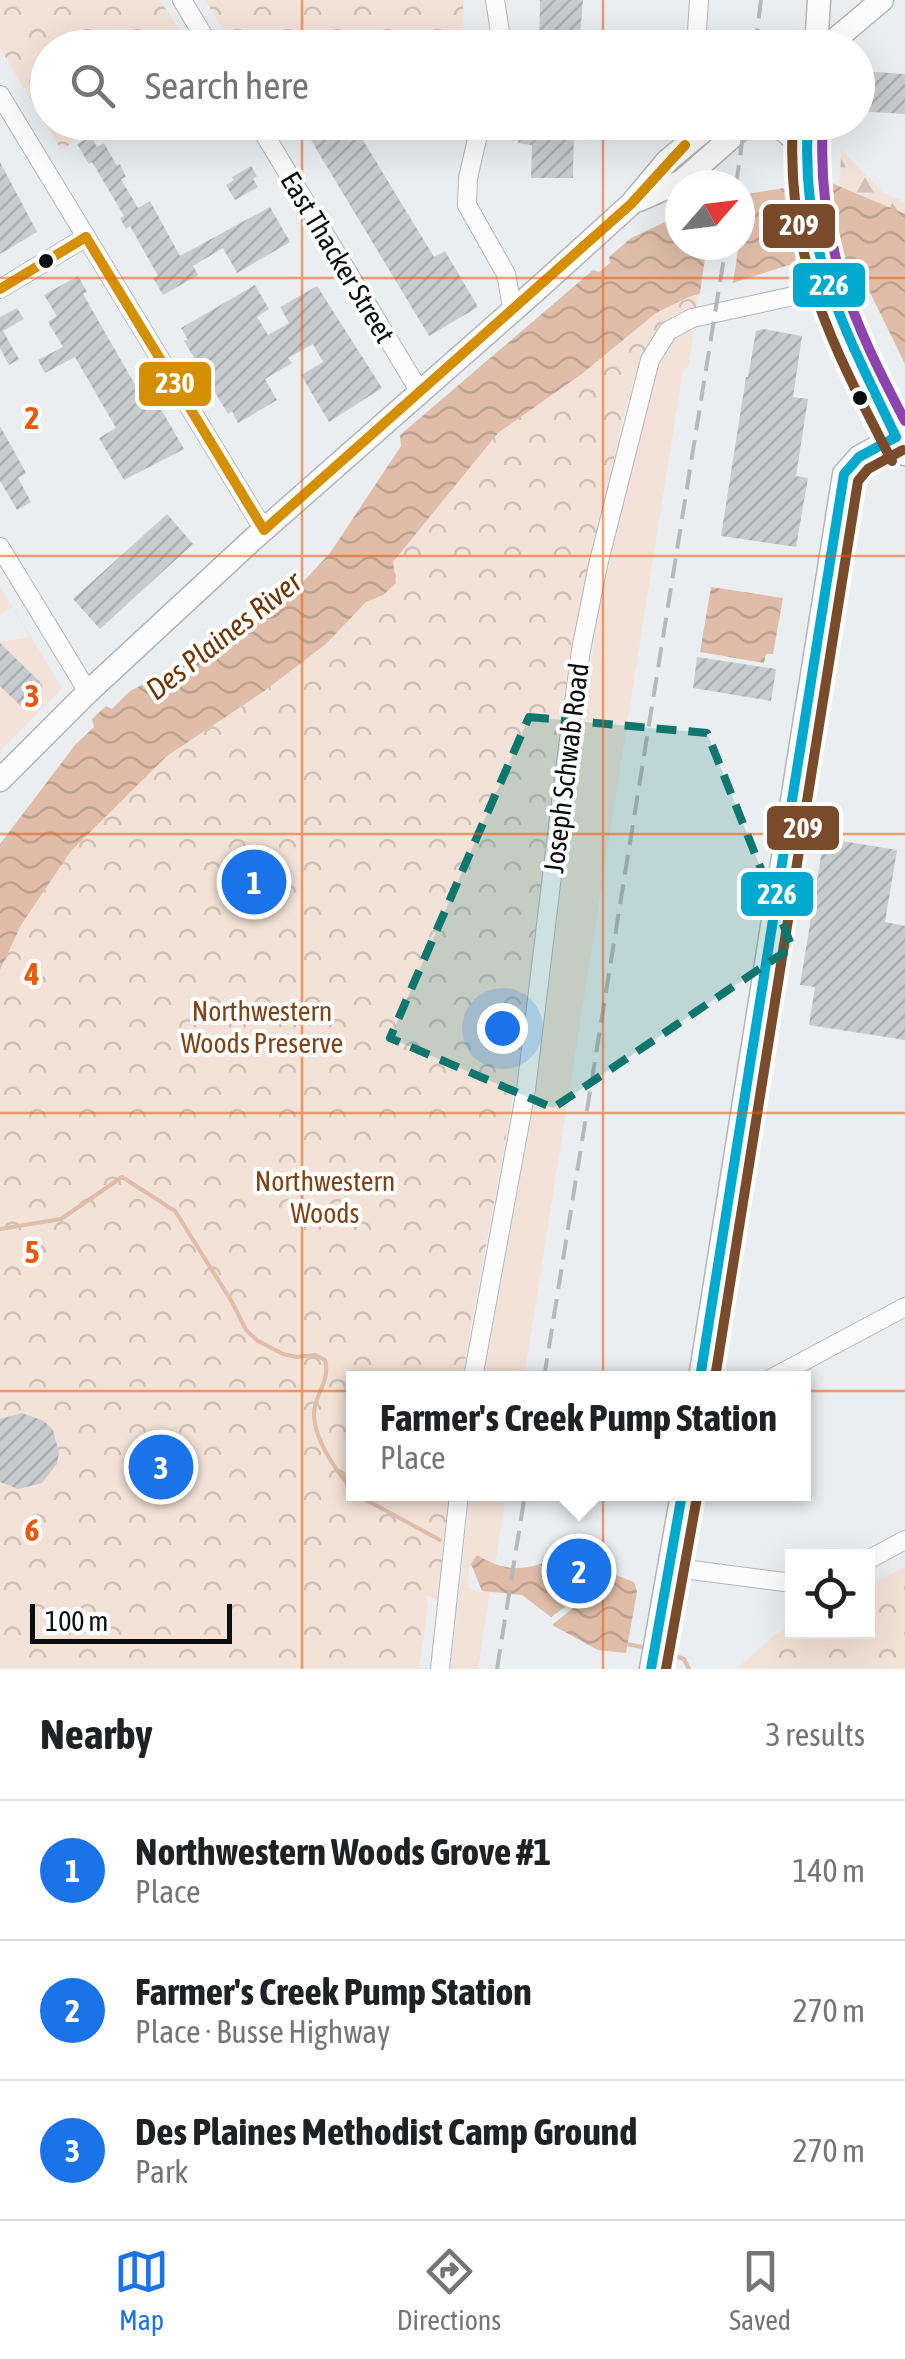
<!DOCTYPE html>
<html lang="en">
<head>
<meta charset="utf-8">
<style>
  :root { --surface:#fff; --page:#f2f2f2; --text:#202124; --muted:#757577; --line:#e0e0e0; --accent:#1a73e8 }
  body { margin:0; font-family:"Asap Condensed",sans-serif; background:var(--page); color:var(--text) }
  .controls { position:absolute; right:30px; bottom:30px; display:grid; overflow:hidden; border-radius:0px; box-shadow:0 10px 40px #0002 }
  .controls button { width:90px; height:90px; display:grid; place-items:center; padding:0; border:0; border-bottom:2px solid var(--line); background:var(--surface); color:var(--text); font:50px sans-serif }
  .compass { position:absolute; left:665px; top:170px; width:90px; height:90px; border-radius:50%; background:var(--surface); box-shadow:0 10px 40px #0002; rotate:62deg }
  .scale { position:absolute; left:30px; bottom:25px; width:202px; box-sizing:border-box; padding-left:10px; border:5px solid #0b0e0f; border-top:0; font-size:28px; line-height:35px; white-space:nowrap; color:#0b0e0f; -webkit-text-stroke:8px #fff; paint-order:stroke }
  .you { position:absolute; left:502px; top:1028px; width:35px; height:35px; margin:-25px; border:8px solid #fff; border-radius:50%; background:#1a73e8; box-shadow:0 0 0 15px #1a73e833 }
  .badge { display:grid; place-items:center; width:65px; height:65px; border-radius:50%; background:var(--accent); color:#fff; font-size:32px; font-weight:700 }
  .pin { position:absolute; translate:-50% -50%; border:5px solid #fff; box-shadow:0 2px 10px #0006 }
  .popup { position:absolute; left:346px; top:1371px; width:465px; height:130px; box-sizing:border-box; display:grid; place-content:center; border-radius:0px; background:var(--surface); filter:drop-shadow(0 2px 8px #0005); font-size:32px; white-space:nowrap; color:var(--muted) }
  .popup b { font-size:38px; color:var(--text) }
  .popup::after { content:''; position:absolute; left:50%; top:100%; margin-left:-20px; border:20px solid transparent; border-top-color:var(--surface) }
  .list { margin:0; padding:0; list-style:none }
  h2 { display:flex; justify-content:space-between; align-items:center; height:130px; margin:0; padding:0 40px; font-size:42px }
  h2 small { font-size:32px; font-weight:400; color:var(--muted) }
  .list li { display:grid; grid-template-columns:65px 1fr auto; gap:30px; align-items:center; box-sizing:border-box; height:140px; padding:0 40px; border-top:2px solid var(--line) }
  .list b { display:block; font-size:38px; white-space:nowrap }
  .list p { margin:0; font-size:32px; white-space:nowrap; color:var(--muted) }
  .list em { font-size:32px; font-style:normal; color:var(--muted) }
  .icon { flex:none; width:55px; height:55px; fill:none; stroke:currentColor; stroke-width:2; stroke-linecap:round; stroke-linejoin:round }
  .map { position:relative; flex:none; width:905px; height:1669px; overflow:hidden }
  .search { position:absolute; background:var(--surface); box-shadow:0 10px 40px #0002; left:30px; right:30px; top:30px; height:110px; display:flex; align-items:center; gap:25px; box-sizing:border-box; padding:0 35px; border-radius:55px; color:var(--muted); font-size:38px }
  .sheet { height:550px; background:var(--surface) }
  nav { display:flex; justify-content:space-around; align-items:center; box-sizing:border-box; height:140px; border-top:2px solid var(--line); background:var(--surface); font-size:28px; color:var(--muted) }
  nav a { display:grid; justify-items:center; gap:5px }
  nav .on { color:var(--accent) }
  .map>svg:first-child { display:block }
</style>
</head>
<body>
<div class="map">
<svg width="905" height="1669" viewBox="0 0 905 1669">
  <defs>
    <pattern id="forest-firs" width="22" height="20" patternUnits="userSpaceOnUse" patternTransform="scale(2.5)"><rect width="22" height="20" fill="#f3e2d7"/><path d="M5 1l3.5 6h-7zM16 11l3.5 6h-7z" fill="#cfc1b7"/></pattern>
    <pattern id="park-crowns" width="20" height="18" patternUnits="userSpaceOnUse" patternTransform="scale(2.5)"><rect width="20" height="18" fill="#f3e2d7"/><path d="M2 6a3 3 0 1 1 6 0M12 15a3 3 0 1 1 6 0" fill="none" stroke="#cfc1b7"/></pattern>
    <pattern id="water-waves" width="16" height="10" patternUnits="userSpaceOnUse" patternTransform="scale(2.5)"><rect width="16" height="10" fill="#dfbda9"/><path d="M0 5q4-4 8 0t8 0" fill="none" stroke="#bea190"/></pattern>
    <pattern id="building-hatch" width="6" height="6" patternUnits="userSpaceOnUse" patternTransform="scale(2.5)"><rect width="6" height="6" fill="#c9ccce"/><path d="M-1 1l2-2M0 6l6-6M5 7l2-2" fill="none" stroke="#abaeb0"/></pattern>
  </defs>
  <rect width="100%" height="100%" fill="#eaeef0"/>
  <g fill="#f3e2d7">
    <polygon points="685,329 694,332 688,368 683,369 524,1378 483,1378 526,1146 598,613 621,500 660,356 675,335"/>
    <polygon points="0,586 62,688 0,751 0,642 30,637 12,607 0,615"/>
    <polygon points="470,1494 506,1494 495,1566 478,1555 469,1568 468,1587 478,1592 490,1591 478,1669 451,1669"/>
  </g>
  <polygon fill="url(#forest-firs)" points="841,149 883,193 905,202 905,214 840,186"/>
  <g fill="url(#park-crowns)">
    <polygon points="0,0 160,0 190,47 48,48 48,122 106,123 61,150 0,48"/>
    <polygon points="205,0 463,0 464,47 234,47"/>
    <path d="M700 293 697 309C676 320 657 327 646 350 625 395 617 448 606 496 568 652 551 809 532 968 515 1106 485 1242 462 1378H354V1494H449L439 1600 426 1595 428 1607 419 1669H0V970L21 925 71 851 167 756 263 692 326 644 367 602 383 595 393 562 498 433 583 373 656 313Z"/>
    <polygon points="905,1567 905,1669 736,1669 775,1635 792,1626 792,1632 868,1632 868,1586"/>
  </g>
  <g fill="url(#water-waves)">
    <polygon points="827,181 905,214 905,364 859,270 850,262 792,264 689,297 656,313 583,373 498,433 393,562 396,583 383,595 366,602 326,644 263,692 167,756 71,851 21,925 0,970 0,844 75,745 94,727 92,719 106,706 112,709 130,691 217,647 286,600 330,553 401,446 400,435 593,270 599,272 610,263 609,257 631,238 680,215 680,245 714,245 703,247 704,251 740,245 744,240 740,240 740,195"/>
    <polygon points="711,587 783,598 773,654 766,654 764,663 700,652"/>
    <path d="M477 1555C513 1577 531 1567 568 1555L573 1557 565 1576 584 1584 579 1597 551 1617 522 1595 482 1591 471 1564Z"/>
    <polygon points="592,1566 634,1582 637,1592 626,1653 598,1650 552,1625 583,1600"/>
  </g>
  <g fill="#eaeef0">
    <polygon points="826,179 842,263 797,268 783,185"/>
    <polygon points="707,245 739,245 732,288 699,299"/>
  </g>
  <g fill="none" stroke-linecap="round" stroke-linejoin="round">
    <g stroke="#dfbda9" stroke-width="4">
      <path d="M0 1229 61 1219 122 1177 175 1211 232 1302 246 1330 258 1341 283 1354 297 1357 315 1355 325 1360C331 1381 314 1395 314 1414 314 1440 338 1473 354 1492"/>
      <polyline points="355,1494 440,1540"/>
      <polyline points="627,1644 647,1648"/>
      <polyline points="662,1651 684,1659 689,1669"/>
    </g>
  </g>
  <g fill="url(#building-hatch)">
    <polygon points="540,0 583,0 579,48 539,48"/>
    <polygon points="858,71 905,74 905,114 858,111"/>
    <polygon points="311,122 352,122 434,257 445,251 478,307 429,336 303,127"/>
    <polygon points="516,122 574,122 573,178 531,178 532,145 518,143"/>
    <polygon points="91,136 97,147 104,143 117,166 120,164 126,177 121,179 138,208 150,201 180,256 270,207 290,242 237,273 223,248 193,266 198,275 163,295 153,278 158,276 130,226 126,229 120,218 124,216 92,162 89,164 77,144"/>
    <polygon points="0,162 37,232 0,254"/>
    <polygon points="251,166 257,176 253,179 258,187 235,200 226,185 234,180 232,177"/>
    <polygon points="78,276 87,292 83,294 149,409 158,404 184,449 124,480 99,438 116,428 75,357 45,373 38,360 63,347 48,322 57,316 44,295"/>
    <polygon points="255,285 269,309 257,317 268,335 289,323 280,307 317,286 382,388 329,422 301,375 323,362 313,344 288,358 292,363 265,379 277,400 238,423 232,411 228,414 184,341 188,340 181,328"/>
    <polygon points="17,308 24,319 3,331 19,359 9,365 0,348 0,317"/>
    <polygon points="763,329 802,336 793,397 808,399 796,476 808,478 796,547 721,536 746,377 748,377 756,331"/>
    <polygon points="0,426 26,473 18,478 31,502 17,510 0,481"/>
    <polygon points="167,514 193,544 100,629 73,599"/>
    <polygon points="0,643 43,685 22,707 0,686"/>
    <polygon points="697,657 776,669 771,701 693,688"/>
    <polygon points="824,838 897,850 885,922 905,926 905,1040 809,1025 815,987 800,985"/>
    <polygon points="243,866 269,872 261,916 234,911"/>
    <polygon points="22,1413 44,1421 53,1430 59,1453 57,1464 42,1483 18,1489 0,1482 0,1419"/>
    <polygon points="582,1554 595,1559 584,1584 565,1576 573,1557 580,1560"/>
  </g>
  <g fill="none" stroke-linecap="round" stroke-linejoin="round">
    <defs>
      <g id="minor">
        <polyline points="182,0 211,48"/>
        <polyline points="495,0 501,38 499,48"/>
        <polyline points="696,48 699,0"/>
        <polyline points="0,95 264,530"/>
        <polyline points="257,122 420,392"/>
        <polyline points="481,122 468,178 467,205 506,274 513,312"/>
        <polyline points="0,289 86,237"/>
        <polyline points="0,547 88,692"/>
        <polyline points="473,1378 526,1090 563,785 581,650 598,565 650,360 668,331 692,318 826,289"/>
        <polyline points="772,1378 905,1307"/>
        <polyline points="868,1560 905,1540"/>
        <polyline points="669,1567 792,1583"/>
        <polyline points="440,1669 459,1494"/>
      </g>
      <g id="major">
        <polyline points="816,48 819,0"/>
        <polyline points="825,48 882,0"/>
        <polyline points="769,122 781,128 804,147"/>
        <path d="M808 122C792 245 851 349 905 454"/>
        <polyline points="639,200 682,181 749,122"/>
        <polyline points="0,780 88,692 251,541 535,291 631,204 667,161 714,122"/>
        <polyline points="700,1378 844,474 859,457 896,437"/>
        <polyline points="651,1669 682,1494"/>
      </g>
    </defs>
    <use href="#minor" stroke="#b3b6b8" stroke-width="20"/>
    <use href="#major" stroke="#b3b6b8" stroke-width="25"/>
    <use href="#minor" stroke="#fcfcfd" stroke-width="18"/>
    <use href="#major" stroke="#fcfcfd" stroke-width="22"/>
    <g stroke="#b7b8b8" stroke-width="4" stroke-dasharray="20 10" stroke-linecap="butt">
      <polyline points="755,48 761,0"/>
      <polyline points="736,185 745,122"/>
      <polyline points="544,1378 726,245"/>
      <polyline points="497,1669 525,1494"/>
    </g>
    <defs>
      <g id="bus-1">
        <polyline points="86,237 264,530"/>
        <polyline points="0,289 86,237"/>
        <polyline points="264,530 631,204 685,145"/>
      </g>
      <g id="bus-2">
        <path d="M808 122C800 251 843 325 896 437"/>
        <polyline points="700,1378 844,474 859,457 896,437"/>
        <polyline points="651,1669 682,1494"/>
      </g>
      <g id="bus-3">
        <path d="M793 122C785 256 832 346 892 461"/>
        <polyline points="715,1378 858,481 868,469 903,450"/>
        <polyline points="666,1669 697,1497"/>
      </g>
      <path id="bus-4" d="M823 123C816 240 852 320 905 421"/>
    </defs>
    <use href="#bus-1" stroke="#fff" stroke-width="18"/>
    <use href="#bus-2" stroke="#fff" stroke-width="18"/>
    <use href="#bus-3" stroke="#fff" stroke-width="18"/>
    <use href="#bus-4" stroke="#fff" stroke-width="18"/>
    <use href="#bus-1" stroke="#d48f02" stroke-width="10"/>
    <use href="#bus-2" stroke="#00a9ce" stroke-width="10"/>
    <use href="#bus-3" stroke="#7a4b2a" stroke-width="10"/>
    <use href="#bus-4" stroke="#8e44ad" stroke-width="10"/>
  </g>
  <path fill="#0f766e" fill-opacity="0.2" stroke="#0f766e" stroke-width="8" stroke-dasharray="20 12" stroke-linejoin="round" d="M529 717 707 733 792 947 553 1108 390 1038Z"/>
  <path fill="none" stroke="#e8590c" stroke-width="2.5" stroke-opacity="0.55" d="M302 0V48M603 0V48M302 122V1669M603 122V1669M0 278H905M0 556H905M0 834H905M0 1113H905M0 1391H905"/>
  <g fill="#0b0e0f" stroke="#fff" stroke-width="4">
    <circle cx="46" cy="261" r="9"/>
    <circle cx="860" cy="398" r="9"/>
  </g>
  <g text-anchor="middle" stroke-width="8" stroke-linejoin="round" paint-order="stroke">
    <g font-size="28" fill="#0b0e0f" stroke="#fff">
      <text transform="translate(338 257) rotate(59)" y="10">East Thacker Street</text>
      <text transform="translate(566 768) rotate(-83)" y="10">Joseph Schwab Road</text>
    </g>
    <g font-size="28" fill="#804315" stroke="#fff">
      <text x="262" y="1021">Northwestern<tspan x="262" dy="32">Woods Preserve</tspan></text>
      <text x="325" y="1191">Northwestern<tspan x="325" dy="32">Woods</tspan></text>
    </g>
    <g font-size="30" font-style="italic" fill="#6f3400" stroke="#fff">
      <text transform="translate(224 636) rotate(-38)" y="10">Des Plaines River</text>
    </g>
  </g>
  <g font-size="32" text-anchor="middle" font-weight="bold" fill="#e8590c" stroke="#fff" stroke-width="8" stroke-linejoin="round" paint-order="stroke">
    <text x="32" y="429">2</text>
    <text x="32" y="707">3</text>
    <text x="32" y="985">4</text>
    <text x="32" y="1263">5</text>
    <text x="32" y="1541">6</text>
  </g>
  <g stroke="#fff" stroke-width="4">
    <rect x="761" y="202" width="76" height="48" rx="10" fill="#7a4b2a"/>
    <rect x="791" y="261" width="76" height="48" rx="10" fill="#00a9ce"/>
    <rect x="137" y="360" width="76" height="48" rx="10" fill="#d48f02"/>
    <rect x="765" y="804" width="76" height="48" rx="10" fill="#7a4b2a"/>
    <rect x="739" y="870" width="76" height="48" rx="10" fill="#00a9ce"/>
  </g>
  <g font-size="28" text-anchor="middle" font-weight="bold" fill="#fff">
    <text x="799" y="235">209</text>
    <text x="829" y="295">226</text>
    <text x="175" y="393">230</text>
    <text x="803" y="838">209</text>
    <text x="777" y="904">226</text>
  </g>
</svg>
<div class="controls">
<button><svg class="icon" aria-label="locate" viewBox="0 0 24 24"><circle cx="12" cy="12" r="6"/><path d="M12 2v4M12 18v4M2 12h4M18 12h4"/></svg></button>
</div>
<svg class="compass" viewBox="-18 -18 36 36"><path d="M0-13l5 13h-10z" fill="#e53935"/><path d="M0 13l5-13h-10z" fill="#757577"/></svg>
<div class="scale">100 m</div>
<div class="you"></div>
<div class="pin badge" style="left:254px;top:882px">1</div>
<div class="pin badge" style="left:579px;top:1571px">2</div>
<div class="popup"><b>Farmer's Creek Pump Station</b>Place</div>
<div class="pin badge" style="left:161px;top:1467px">3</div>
<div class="search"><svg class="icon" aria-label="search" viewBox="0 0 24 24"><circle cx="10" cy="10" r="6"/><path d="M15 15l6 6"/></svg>Search here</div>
</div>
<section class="sheet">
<h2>Nearby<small>3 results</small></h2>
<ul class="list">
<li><span class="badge">1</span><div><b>Northwestern Woods Grove #1</b><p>Place</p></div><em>140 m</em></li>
<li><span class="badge">2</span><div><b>Farmer's Creek Pump Station</b><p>Place · Busse Highway</p></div><em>270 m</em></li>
<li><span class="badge">3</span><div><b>Des Plaines Methodist Camp Ground</b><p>Park</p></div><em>270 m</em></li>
</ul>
</section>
<nav>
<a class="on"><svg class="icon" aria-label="map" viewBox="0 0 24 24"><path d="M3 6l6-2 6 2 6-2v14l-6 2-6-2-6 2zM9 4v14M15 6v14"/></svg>Map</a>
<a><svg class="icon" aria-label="directions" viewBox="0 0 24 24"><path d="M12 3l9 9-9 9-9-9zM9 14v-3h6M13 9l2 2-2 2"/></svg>Directions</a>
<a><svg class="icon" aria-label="saved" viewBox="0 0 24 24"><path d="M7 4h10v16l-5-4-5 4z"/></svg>Saved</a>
</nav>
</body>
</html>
